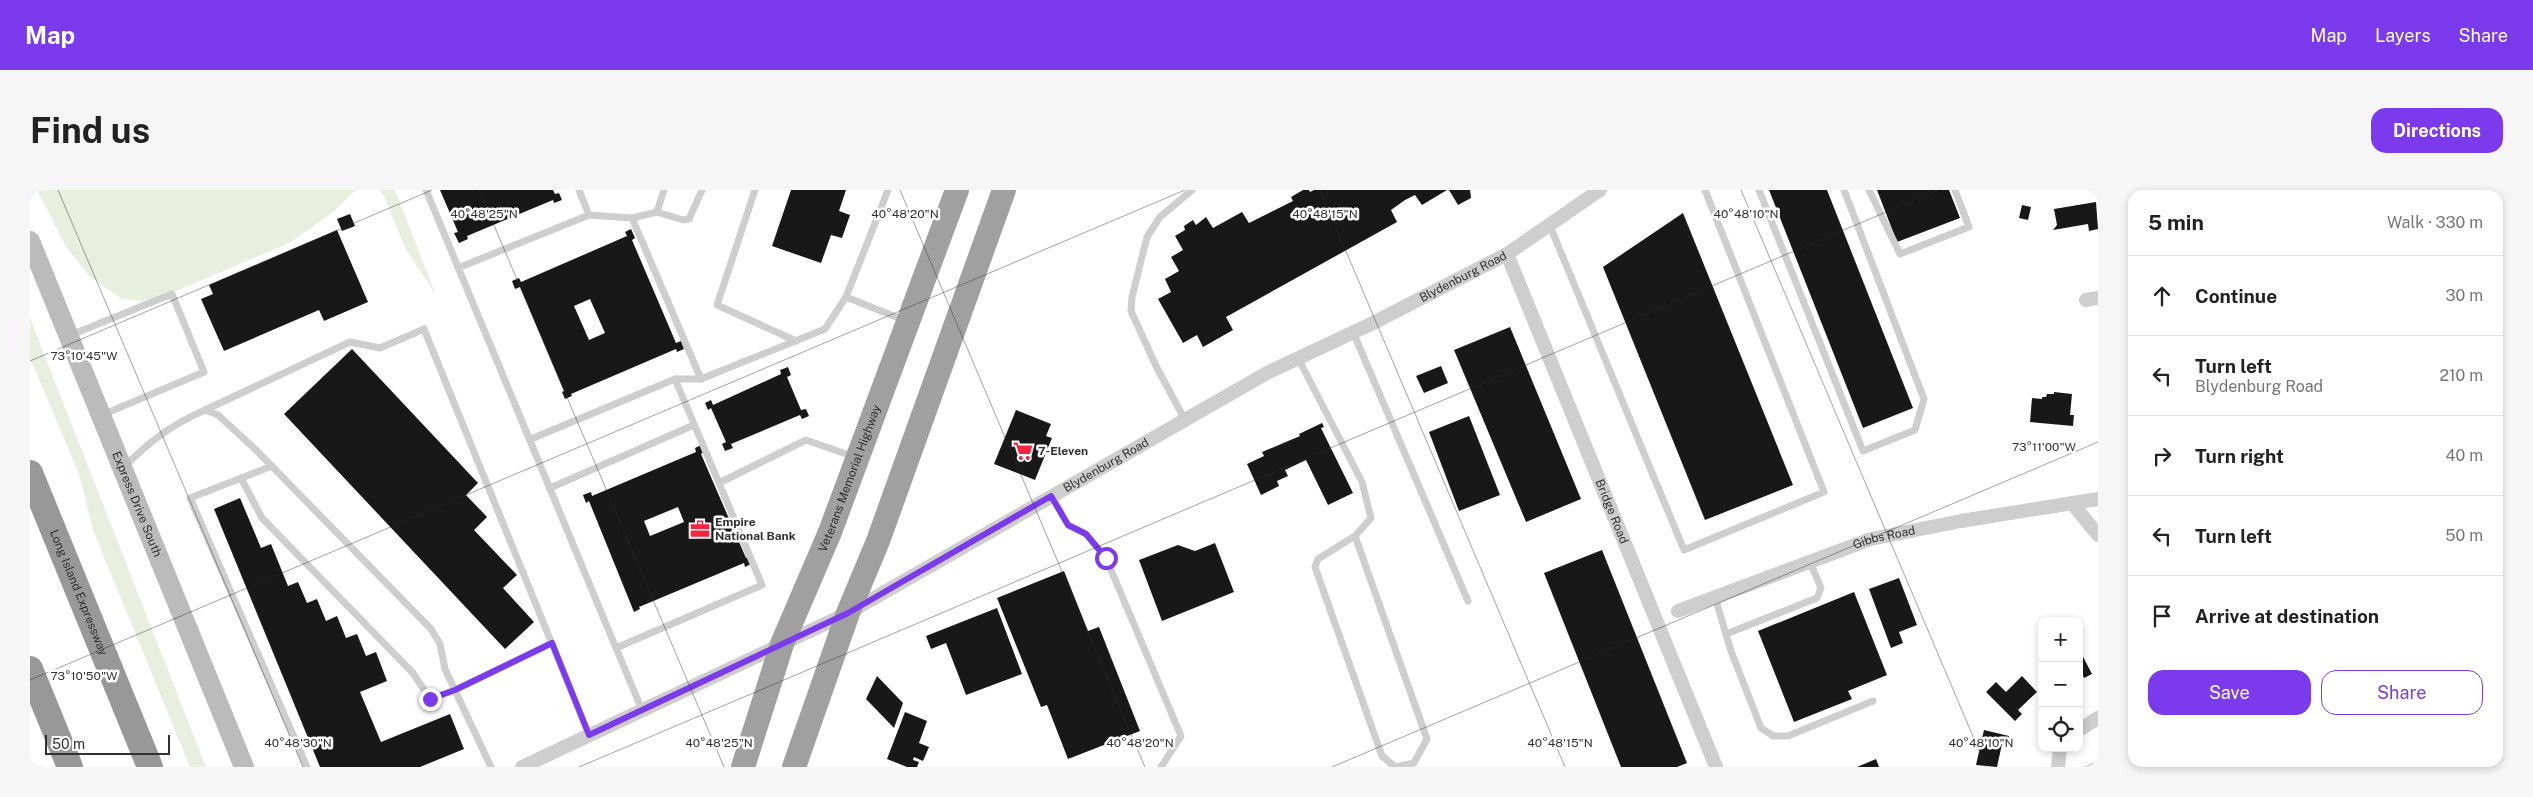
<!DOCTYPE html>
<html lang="en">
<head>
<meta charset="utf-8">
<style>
  :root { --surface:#fff; --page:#f6f6f6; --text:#222; --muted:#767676; --line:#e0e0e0; --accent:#7c3aed }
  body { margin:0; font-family:"Public Sans",sans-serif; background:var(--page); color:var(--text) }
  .controls { position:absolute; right:15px; bottom:15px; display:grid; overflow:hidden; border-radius:10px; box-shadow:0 2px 8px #0003 }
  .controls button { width:45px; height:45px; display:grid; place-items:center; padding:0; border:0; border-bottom:1px solid var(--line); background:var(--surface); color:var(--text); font:25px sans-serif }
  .scale { position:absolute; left:15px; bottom:12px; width:125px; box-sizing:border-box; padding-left:5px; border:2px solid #313131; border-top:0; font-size:14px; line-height:18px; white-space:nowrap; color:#313131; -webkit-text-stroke:4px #fff; paint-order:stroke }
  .stop { position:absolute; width:15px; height:15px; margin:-11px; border:4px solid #7c3aed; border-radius:50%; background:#fff }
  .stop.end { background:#7c3aed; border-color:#fff; box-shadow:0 1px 5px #0008 }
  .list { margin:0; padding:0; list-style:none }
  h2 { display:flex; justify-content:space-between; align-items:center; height:65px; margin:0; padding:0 20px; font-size:21px }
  h2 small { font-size:16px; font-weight:400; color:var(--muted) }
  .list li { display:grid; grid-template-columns:32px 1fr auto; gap:15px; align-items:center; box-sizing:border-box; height:80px; padding:0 20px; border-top:1px solid var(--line) }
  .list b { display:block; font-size:19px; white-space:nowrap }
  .list p { margin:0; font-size:16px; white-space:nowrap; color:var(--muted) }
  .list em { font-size:16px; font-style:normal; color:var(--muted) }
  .actions { display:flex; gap:10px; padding:15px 20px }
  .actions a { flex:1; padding:11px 0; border:1px solid var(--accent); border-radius:15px; text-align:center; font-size:18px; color:var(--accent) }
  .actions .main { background:var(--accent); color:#fff }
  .icon { flex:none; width:28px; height:28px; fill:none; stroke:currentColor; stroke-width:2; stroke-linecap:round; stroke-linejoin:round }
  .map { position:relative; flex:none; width:2068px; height:577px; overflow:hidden; border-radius:15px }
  header { display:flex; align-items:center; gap:30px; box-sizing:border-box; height:70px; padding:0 25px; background:var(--accent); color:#fff }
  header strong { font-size:24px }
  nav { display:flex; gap:28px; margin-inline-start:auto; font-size:18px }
  .intro { display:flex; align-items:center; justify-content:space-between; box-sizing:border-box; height:120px; padding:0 30px }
  h1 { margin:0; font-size:35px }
  .button { padding:12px 22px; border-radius:15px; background:var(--accent); color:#fff; font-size:18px; font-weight:700 }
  main { display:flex; gap:30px; padding:0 30px }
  aside { flex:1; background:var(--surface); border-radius:15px; box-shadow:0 2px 8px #0003 }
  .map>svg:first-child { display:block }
</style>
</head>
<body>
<header>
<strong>Map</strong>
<nav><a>Map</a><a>Layers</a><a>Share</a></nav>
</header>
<div class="intro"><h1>Find us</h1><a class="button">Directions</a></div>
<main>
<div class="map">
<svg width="2068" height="577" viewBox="0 0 2068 577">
  <rect width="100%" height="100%" fill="#fff"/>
  <g fill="#e8efde">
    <polygon points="7,0 326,0 302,23 259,53 137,105 113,111 92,109 60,87 35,55"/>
    <polygon points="349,0 365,0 406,105 375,58 354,6"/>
    <polygon points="0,128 176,577 160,577 63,340 49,284 0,168"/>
  </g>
  <g fill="#181818" fill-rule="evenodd">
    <polygon points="410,0 523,0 525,4 529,3 532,10 524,13 523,10 437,46 438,49 429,53 424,43 428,42"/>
    <polygon points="761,0 816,0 809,21 820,25 812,48 801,45 791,73 742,56"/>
    <polygon points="1273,0 1279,0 1280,2 1284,0 1417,0 1392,15 1385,5 1375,10 1361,20 1367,32 1196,127 1203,140 1173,157 1167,145 1153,153 1128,109 1141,102 1135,89 1149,81 1141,67 1153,60 1145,46 1155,40 1154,36 1163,30 1166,35 1176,27 1183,38 1212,22 1219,33 1263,11 1261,7"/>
    <polygon points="1419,0 1440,0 1441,8 1428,15"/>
    <polygon points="1739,0 1797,0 1883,218 1833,238"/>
    <polygon points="1847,0 1919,0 1930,28 1867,52"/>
    <polygon points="2066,12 2068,39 2059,41 2058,34 2023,40 2027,35 2024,19"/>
    <polygon points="1992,15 2001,17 1998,30 1989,28"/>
    <polygon points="1653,23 1763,295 1675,330 1573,77"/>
    <polygon points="320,24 325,36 312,41 307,29"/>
    <path d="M601 39 605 48 602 50 646 153 651 151 654 159 647 162 646 159 541 204 542 206 535 209 532 202 534 201 490 97 485 99 482 91 489 88 491 92 597 46 595 42ZM560 109 575 143 559 150 544 116Z"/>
    <polygon points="307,40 338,112 294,131 289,120 194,161 171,109 183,104 179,95"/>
    <polygon points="1480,137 1551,309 1496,332 1424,160"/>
    <polygon points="322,159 448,293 436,305 457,327 444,340 487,385 473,398 504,432 475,459 254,224"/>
    <polygon points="1411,176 1418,193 1394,203 1386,186"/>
    <polygon points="758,177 761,185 757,187 771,220 776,219 779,226 772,229 770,225 701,254 703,258 695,261 692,254 696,252 681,218 678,220 675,213 681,210 683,215 751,184 750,180"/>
    <polygon points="2024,202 2042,204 2040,225 2044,225 2043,236 2000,232 2002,208 2012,209 2012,207 2016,207 2017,204 2024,204"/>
    <polygon points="986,220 1021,234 1016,246 1022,248 1005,290 964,274"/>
    <polygon points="1439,226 1470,305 1429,321 1399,242"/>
    <polygon points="1292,233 1294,237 1291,238 1323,303 1298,315 1276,270 1255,280 1258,286 1247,291 1249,296 1231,305 1217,274 1234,266 1232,262 1270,246 1269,244"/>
    <path d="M671 255 674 262 671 264 716 368 720 366 723 373 715 377 714 373 609 417 610 419 604 422 559 311 556 313 553 305 561 302 562 306 666 262 665 258ZM648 317 654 332 620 346 614 331Z"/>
    <polygon points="210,308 231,358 241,354 258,396 268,392 277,413 287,409 296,431 307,426 316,448 327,444 336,466 346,462 357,491 330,502 351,552 420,524 434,559 390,577 290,577 184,319"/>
    <polygon points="1185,353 1204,402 1132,431 1109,370 1148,355 1165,361"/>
    <polygon points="1572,360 1657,573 1647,577 1591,577 1514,383"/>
    <polygon points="1034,381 1058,441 1069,437 1110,541 1038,569 1017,515 1011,517 967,408"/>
    <polygon points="1869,388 1887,435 1869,442 1873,453 1861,458 1839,399"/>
    <polygon points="1824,402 1857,485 1818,501 1822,509 1764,532 1728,441"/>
    <polygon points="967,418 992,484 936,505 916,453 901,459 896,446"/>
    <polygon points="2049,459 2062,484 2054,488 2052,484 2049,486"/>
    <polygon points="847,486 873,513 864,538 836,509"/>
    <polygon points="1992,486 2007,502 1988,520 1992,524 1985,531 1956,502 1966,492 1976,502"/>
    <polygon points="875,522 897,531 889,553 899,557 893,571 884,567 883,570 889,572 887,577 877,577 857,569"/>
    <polygon points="1954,540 1979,546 1977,555 1972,554 1967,577 1946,575"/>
    <polygon points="1846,569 1849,577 1827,577"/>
  </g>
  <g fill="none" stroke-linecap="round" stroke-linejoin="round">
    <g stroke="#cecece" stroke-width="7">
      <polyline points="396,0 586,458"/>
      <polyline points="549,0 559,25 602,28 671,189 795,139 816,107 876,131"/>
      <polyline points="725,0 687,115 766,151"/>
      <polyline points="1729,0 1833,261 1885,240 1894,209 1814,0"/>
      <polyline points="1839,0 1870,64 1939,37 1925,0"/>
      <polyline points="627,22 653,30 659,29 672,0"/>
      <polyline points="602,28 627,22 634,0"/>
      <polyline points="1520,36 1654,360 1794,302 1675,0"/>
      <polyline points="428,78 559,25"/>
      <polyline points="816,107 858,0"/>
      <polyline points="1323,142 1438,411"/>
      <polyline points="41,145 142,104 174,182 72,225"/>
      <polyline points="1268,168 1332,292 1341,328 1325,346 1397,549 1384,573 1365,577 1352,566 1285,377 1288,369 1325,346"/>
      <polyline points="671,189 645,189 689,293 776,250 825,267"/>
      <polyline points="175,220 320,152 350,158 394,139 559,545"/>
      <polyline points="1155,230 1126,176 1101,121 1102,107 1117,47 1130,27 1162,0"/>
      <polyline points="501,249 645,189"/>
      <polyline points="242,276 160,308 277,577"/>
      <path d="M94 277C120 251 141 235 175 220L188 225 226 260 401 439 410 454 415 479 461 577"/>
      <polyline points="211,288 232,328 383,483 400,509 425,500 522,453"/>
      <polyline points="520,298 664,235"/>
      <polyline points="1022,306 1038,335 1056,344 1076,368 1151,546 1131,577"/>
      <polyline points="1685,407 1701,461 1731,538 1743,546 1758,546 1843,511"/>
      <polyline points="1696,444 1787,408 1791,398 1780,372"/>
      <polyline points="612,520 586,458 732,395 689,293"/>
    </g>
    <g stroke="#cecece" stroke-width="14">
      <path id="s1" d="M1477 64 1686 577"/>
      <polyline points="2056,110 2068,108"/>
      <polyline points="2042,313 2068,345"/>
      <path id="s2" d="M1648 421 1841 349 1931 331 2068 309"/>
      <polyline points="2049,540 2068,528"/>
      <path id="s3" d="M492 577 818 423 1237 183 1343 133 1477 64 1570 0"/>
      <polyline points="2028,577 2030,558"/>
    </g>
    <path stroke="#bbb" stroke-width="20" id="s4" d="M0 51 214 577"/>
    <g stroke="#a0a0a0" stroke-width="24">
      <path id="s5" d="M713 577 752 454 800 342 927 0"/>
      <polyline points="764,577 818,423 848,351 974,0"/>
    </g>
    <g stroke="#989898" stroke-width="26">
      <path id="s6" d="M0 283 120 577"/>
      <polyline points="0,479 40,577"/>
    </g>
  </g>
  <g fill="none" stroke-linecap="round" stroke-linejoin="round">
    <polyline stroke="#7c3aed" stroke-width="6" points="400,509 425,500 522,453 559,545 818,423 1021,306 1038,335 1056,344 1076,368"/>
  </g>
  <path fill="none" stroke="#313131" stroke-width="1" stroke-opacity="0.45" d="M28 0 273 577M449 0 694 577M870 0 1115 577M1290 0 1535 577M1711 0 1956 577M0 171 402 0M0 490 1155 0M549 577 1908 0M1302 577 2068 252M2055 577 2068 571"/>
  <defs>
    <symbol id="supermarket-bare" viewBox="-9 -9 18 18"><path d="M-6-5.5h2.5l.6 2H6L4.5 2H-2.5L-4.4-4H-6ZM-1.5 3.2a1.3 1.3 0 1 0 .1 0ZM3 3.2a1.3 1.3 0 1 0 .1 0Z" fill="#f7243f" stroke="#fff" stroke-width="2.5" paint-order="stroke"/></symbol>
    <symbol id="office-bare" viewBox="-9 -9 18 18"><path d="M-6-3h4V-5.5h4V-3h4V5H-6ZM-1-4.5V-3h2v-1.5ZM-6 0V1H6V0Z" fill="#f7243f" stroke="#fff" stroke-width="2.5" paint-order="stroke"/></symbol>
  </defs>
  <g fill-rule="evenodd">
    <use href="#supermarket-bare" x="979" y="247" width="28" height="28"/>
    <use href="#office-bare" x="656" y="325" width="28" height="28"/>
  </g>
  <g text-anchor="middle" stroke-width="5" stroke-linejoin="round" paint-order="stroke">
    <g font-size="12" fill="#313131" stroke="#fff">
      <text dy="4" stroke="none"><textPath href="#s3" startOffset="1062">Blydenburg Road</textPath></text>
      <text dy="4" stroke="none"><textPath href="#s3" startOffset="658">Blydenburg Road</textPath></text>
      <text dy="4" stroke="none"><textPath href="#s5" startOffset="308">Veterans Memorial Highway</textPath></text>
      <text dy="4" stroke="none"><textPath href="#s4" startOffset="284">Express Drive South</textPath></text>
      <text dy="4" stroke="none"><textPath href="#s1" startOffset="278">Bridge Road</textPath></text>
      <text dy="4" stroke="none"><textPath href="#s2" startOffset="219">Gibbs Road</textPath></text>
      <text dy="4" stroke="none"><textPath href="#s6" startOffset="129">Long Island Expressway</textPath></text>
    </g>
    <g font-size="12" font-weight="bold" fill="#313131" stroke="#fff" text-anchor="start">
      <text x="1008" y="265">7-Eleven</text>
      <text x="685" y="336">Empire<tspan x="685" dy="14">National Bank</tspan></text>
    </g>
  </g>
  <g font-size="12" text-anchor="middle" fill="#313131" stroke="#fff" stroke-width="5" stroke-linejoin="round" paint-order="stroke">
    <text x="454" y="28">40°48'25"N</text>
    <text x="875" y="28">40°48'20"N</text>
    <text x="1295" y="28">40°48'15"N</text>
    <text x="1716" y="28">40°48'10"N</text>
    <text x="54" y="170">73°10'45"W</text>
    <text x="2014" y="261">73°11'00"W</text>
    <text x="54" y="490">73°10'50"W</text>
    <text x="268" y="557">40°48'30"N</text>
    <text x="689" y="557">40°48'25"N</text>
    <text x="1110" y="557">40°48'20"N</text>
    <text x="1530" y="557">40°48'15"N</text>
    <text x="1951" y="557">40°48'10"N</text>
  </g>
</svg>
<div class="controls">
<button>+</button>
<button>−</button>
<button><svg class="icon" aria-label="locate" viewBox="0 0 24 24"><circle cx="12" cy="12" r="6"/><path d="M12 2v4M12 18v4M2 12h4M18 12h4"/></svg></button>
</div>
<div class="scale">50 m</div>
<div class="stop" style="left:1076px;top:368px"></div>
<div class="stop end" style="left:400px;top:509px"></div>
</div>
<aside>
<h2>5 min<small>Walk · 330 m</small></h2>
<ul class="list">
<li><svg class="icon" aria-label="ahead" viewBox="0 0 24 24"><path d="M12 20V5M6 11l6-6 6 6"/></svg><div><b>Continue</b></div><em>30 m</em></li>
<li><svg class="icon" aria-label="left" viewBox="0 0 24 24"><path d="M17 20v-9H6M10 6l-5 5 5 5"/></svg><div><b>Turn left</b><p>Blydenburg Road</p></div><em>210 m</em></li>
<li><svg class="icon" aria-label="right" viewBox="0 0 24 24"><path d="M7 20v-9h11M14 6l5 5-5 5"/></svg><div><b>Turn right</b></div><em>40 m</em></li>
<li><svg class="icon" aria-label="left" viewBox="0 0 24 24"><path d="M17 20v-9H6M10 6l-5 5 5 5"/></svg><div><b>Turn left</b></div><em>50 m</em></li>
<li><svg class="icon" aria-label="arrive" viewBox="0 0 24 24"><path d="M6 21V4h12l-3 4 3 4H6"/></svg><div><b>Arrive at destination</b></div></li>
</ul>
<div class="actions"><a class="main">Save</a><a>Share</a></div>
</aside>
</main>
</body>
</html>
